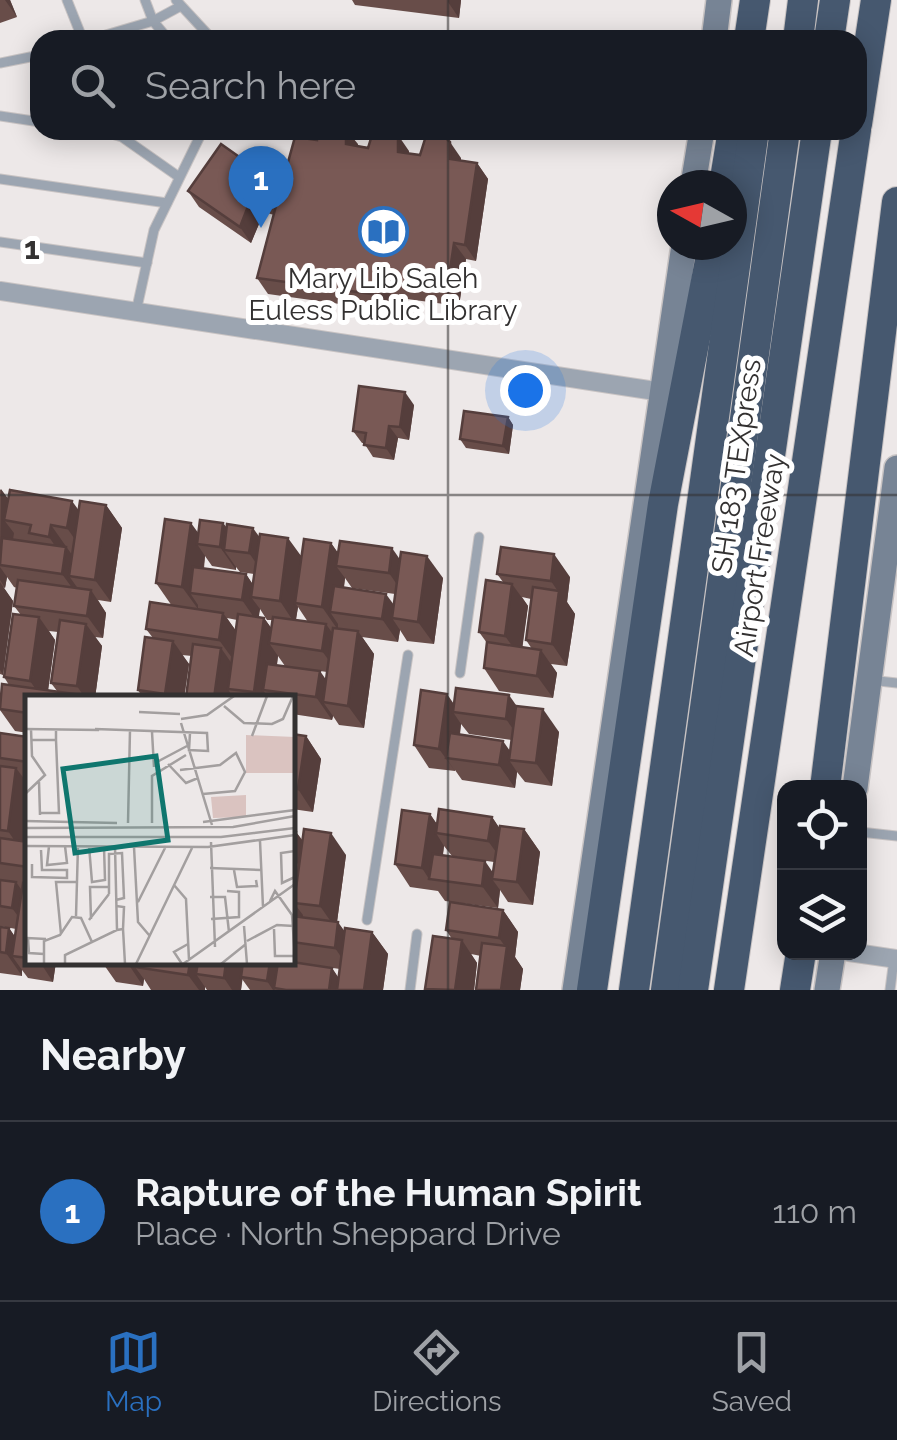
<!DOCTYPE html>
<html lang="en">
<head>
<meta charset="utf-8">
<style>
  :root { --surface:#171b24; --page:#242831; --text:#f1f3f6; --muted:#9ea1a6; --line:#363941; --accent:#2a70c0 }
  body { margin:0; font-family:Raleway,sans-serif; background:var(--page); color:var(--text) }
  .controls { position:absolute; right:30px; bottom:30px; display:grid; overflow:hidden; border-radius:20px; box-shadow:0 5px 25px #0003 }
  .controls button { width:90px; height:90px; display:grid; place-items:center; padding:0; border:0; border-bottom:2px solid var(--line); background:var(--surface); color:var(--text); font:50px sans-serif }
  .compass { position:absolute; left:657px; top:170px; width:90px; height:90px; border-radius:50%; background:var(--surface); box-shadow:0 5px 25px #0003; rotate:278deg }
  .you { position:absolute; left:525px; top:390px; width:35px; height:35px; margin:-25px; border:8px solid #fff; border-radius:50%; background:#1a73e8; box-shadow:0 0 0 15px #1a73e833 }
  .badge { display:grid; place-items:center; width:65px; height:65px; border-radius:50%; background:var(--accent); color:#fff; font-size:32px; font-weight:700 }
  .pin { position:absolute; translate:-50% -82px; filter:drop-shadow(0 2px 5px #0008) }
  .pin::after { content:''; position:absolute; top:52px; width:35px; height:30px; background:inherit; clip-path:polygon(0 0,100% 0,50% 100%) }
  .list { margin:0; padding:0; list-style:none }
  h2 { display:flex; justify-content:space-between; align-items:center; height:130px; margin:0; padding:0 40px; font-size:42px }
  h2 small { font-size:32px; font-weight:400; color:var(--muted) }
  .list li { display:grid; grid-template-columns:65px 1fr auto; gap:30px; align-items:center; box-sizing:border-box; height:180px; padding:0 40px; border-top:2px solid var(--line) }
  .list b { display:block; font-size:38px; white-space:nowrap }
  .list p { margin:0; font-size:32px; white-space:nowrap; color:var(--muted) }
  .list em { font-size:32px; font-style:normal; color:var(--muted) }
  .icon { flex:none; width:55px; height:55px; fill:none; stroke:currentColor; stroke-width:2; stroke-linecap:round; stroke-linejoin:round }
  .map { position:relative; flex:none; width:897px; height:990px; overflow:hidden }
  .search { position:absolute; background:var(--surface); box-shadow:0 5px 25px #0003; left:30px; right:30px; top:30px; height:110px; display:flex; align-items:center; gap:25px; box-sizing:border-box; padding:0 35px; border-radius:30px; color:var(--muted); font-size:38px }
  .sheet { height:310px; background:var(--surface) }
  nav { display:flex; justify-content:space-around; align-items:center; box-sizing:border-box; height:140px; border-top:2px solid var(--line); background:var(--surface); font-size:28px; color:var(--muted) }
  nav a { display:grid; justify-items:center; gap:5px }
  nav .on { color:var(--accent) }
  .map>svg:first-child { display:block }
</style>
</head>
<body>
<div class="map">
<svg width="897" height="990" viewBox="0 0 897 990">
  <rect width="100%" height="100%" fill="#ede8e8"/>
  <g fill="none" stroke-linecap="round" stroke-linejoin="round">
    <defs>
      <g id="lane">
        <polyline points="67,0 83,40"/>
        <polyline points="145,0 153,21 169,40"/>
        <polyline points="176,0 213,40"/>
        <polyline points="89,40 153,21 179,7"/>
        <polyline points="0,63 40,55"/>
        <polyline points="0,116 40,122"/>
        <polyline points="98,130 122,137 179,177"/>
        <polyline points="664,130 696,134"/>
        <polyline points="0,179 167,203"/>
        <polyline points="0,242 147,263"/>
        <polyline points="136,312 154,230 203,130"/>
        <polyline points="460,673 479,537"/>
        <polyline points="870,680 897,683"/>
        <polyline points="860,832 897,836"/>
        <polyline points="367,920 408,655"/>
        <polyline points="410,990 417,934"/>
        <polyline points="890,990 894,959"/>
      </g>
      <g id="street">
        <polyline points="0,291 662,392"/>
        <polyline points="849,952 897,959"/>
      </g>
      <g id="secondary">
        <polyline points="714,40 719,0"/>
        <polyline points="693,185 702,130"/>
        <polyline points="855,788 897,468"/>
        <polyline points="575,990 684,245"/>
        <polyline points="827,990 833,952"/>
      </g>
      <g id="highway">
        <polyline points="749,40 755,0"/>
        <polyline points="798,40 803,0"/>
        <polyline points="829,40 835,0"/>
        <polyline points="857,124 876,0"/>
        <polyline points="724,185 733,130"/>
        <polyline points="825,788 897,202"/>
        <polyline points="592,990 663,504 713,245"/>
        <polyline points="634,990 754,130"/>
        <polyline points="666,990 785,130"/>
        <polyline points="693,990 817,130"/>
        <polyline points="729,990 856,130"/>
        <polyline points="795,990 801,952"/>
      </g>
    </defs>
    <use href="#lane" stroke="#c8c3c3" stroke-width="11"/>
    <use href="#street" stroke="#c8c3c3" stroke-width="20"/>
    <use href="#secondary" stroke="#c8c3c3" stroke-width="28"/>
    <use href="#highway" stroke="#c8c3c3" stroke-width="32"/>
    <use href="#lane" stroke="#9ca5b1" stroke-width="9"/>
    <use href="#street" stroke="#9ca5b1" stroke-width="18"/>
    <use href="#secondary" stroke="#778495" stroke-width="25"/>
    <use href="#highway" stroke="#46586f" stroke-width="30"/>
  </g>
  <g fill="#684d49" fill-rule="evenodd">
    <polygon points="0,0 10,0 17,17 0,23"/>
    <polygon points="352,0 461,0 459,18 355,5"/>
    <polygon points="318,130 348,130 358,146 409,151 409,154 461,158 461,161 477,163 488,179 476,261 466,259 459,306 392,297 390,311 268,294 257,278 274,215 264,212 251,243 199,207 188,191 262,173 269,182 282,184 317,140"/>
    <polygon points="414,405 409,440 398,438 394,460 373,457 364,443 362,443 353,431"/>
    <polygon points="508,417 513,425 509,454 466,448 460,439"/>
    <path d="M0 489 8 499 79 510 106 505 122 528 111 602 98 600 106 613 103 638 95 637 102 646 95 698H28V733L15 731 0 710V701L9 685 4 677 21 615 14 606 17 588 14 587 7 577 5 588 3 587 13 601 3 675 0 674ZM49 631 58 632 51 683 57 691 48 690 55 640Z"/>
    <path d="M223 523 227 528 260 537 302 556 331 543 338 553 400 559 443 578 434 644 407 641 400 630 398 642 362 637 374 654 364 728 339 725 333 716 332 720 292 714V698H234L233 696V698H186L192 656 182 655 189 664 184 698H143L138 690 153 638 146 629 172 606 156 583 198 533ZM205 556 212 566 236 570V567L240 572 254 574 253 585 246 574 204 569ZM345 578 352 588 395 594 394 605 344 588ZM298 607 308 622 296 620ZM260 609 267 620H272L271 628 264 618 258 617ZM227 618 237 620 236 631ZM278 656 285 666 327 672 326 680 277 665Z"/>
    <path d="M497 574 570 577 567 602 575 614 567 666 551 664 557 673 553 698 499 691 484 668 487 643 479 632 503 582ZM522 597 531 599 526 640 532 649 522 647 528 606Z"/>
    <path d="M454 704 517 706 559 732 552 786 525 782 517 772 515 788 462 780 455 770V771L429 768 414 745ZM461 724 469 734 512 740 510 751 460 735Z"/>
    <polygon points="0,733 28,737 25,841 28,842 28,962 56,962 53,982 28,978 22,970 22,976 0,973 0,927 9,928 15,937 16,929 0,926"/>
    <polygon points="292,734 306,736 321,759 313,812 292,809"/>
    <path d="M430 814 437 825 492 817 499 828 524 829 540 852 533 905 508 902 500 890 498 908 445 901 438 891 410 887 395 864ZM444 846 452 856 494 862 493 872 443 855Z"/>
    <polygon points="292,831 296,832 303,841 346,855 337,922 345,932 372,932 388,954 383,990 250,990 242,979 241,990 207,990 205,987 205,990 151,990 144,979 143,986 116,982 102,962 292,962 332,968 338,978 340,969 297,963 292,956 292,880 296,886 298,878 292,877"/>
    <polygon points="503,910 518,932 515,957 523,969 520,990 476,990 481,956 471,954 477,963 474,990 426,990 452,939 446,930"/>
  </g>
  <g fill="#553e3c">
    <polygon points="5,0 10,0 17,17"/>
    <polygon points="448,0 461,0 459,18 448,2"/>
    <polygon points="346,130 358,144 357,160 346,144"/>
    <polygon points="398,135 409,151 409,168 398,152"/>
    <polygon points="450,142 461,158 461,175 450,159"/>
    <polygon points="477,163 488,179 476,261 465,245"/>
    <polygon points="252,196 264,212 251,243 240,227"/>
    <polygon points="454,243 466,259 459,306 447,290"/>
    <polygon points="381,281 392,297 390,311 379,295"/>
    <polygon points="405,392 414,405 409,440 400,427"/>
    <polygon points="508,417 513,425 509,454 503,446"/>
    <polygon points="389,426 398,438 394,460 386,448"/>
    <polygon points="1,489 17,511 4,520 14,533 9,566 0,565"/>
    <polygon points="72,501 88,523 83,551 67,528"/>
    <polygon points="106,505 122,528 111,602 95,580"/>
    <polygon points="191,523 207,545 197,544 205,556 200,594 190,593 198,605 198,609 182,587"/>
    <polygon points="223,523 239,546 224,550 236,567 236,570 220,547"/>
    <polygon points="51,525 82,569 69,576 79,590 78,596 62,574 64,559 49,537"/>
    <polygon points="253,528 269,550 265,576 249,553"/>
    <polygon points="288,538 304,560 295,603 298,607 295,624 280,601"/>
    <polygon points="331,543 347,566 336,566 345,578 340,613 330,612 338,624 338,630 322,607"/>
    <polygon points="392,548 408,571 405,596 389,573"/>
    <polygon points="554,554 570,577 567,602 575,614 567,666 552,644 559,593 551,581"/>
    <polygon points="427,556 443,578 434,644 418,622"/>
    <polygon points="0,567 7,577 5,588 0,580"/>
    <polygon points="246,574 261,597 251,597 260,609 258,623 242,600"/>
    <polygon points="0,582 13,601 3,675 0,670"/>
    <polygon points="512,584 528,606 521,658 505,636"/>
    <polygon points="91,590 106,613 103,638 87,616"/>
    <polygon points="386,594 402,616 392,618 400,630 398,642 382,619"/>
    <polygon points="223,613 239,635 235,662 219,640"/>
    <polygon points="39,617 55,640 47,698 42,698 30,681"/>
    <polygon points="264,618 280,640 269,643 278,656 273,691 263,690 269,698 258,698 254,692"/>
    <polygon points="86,624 102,646 95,698 85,698 77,686"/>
    <polygon points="326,624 342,647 338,673 322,651"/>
    <polygon points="358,631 374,654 364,728 348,706"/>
    <polygon points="173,641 189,664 184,698 168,698 165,694"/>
    <polygon points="221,648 237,671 228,689 233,698 214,698"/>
    <polygon points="541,650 557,673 553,698 537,676"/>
    <polygon points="320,671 336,694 323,702 333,716 332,720 316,697"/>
    <polygon points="447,694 460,713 453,712 461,724 456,759 446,758 455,771 439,749"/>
    <polygon points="509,695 525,718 522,742 506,719"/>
    <polygon points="543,709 559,732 552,786 536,763"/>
    <polygon points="306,736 321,759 313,812 298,789"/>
    <polygon points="503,741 517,761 509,760 517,772 515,788 499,765"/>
    <polygon points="16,768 28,784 28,824 23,853 8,831"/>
    <polygon points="430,814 444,834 436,833 444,846 439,880 429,879 422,868"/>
    <polygon points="492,817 507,839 504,863 488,841"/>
    <polygon points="524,829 540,852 533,905 517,882"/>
    <polygon points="296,832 312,854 308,879 293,857"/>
    <polygon points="331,833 346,855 336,929 320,906"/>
    <polygon points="485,861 498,880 492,879 500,890 498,908 482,886"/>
    <polygon points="292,880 305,899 294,903 303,915 302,924 292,910"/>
    <polygon points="16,882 28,899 28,930 12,908"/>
    <polygon points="503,910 518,932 515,957 523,969 520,990 501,990 507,949 499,938"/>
    <polygon points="338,922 354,945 350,970 335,948"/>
    <polygon points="9,928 25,951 12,956 22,970 22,976 6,953"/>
    <polygon points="372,932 388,954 383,990 364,990"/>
    <polygon points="462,940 477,963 474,990 455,990"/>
    <polygon points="40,962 56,962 53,982"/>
    <polygon points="127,962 146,962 135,967 144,979 143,986"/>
    <polygon points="190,962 199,962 196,974 205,987 205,990 199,990 188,975"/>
    <polygon points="226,962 245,962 241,990 232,990 224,978"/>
    <polygon points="270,962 289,962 274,988 275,990 273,990 267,981"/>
    <polygon points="332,968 347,990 329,990"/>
  </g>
  <g fill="#795955" stroke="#553e3c" stroke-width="2.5">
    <polygon points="318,130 346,130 346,144 368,148 373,132 391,130 398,135 398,152 420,155 425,139 443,135 450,142 450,159 477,163 465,245 454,243 447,290 381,281 379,295 257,278 277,202 252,196 240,227 188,191 221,144 262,173 259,181 282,184 295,137 317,140"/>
    <polygon points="359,386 405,392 400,427 389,426 386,448 364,445 366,433 353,431"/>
    <polygon points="464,411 508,417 503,446 460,439"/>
    <polygon points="10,490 72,501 67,528 51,525 49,537 29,533 31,525 4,520"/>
    <polygon points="80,501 106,505 95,580 69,576"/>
    <polygon points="165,519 191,523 182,587 156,583"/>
    <polygon points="200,520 223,523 220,547 197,544"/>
    <polygon points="227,524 253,528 249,553 224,550"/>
    <polygon points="260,534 288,538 280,601 251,597"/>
    <polygon points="2,538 66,547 62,574 0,565"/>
    <polygon points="304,539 331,543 322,607 295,603"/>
    <polygon points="340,541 392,548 389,573 336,566"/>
    <polygon points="501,547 554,554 551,581 497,574"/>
    <polygon points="401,552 427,556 418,622 392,618"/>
    <polygon points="193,567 246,574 242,600 190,593"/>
    <polygon points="18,580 91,590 87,616 14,606"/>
    <polygon points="486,580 512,584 505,636 479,632"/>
    <polygon points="334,586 386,594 382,619 330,612"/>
    <polygon points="533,587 559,591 552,644 526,640"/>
    <polygon points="150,602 223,613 219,640 146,629"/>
    <polygon points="13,614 39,617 30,681 4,677"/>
    <polygon points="238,614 264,618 254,692 228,689"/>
    <polygon points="273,617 326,624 322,651 269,643"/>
    <polygon points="60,620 86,624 77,686 51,683"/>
    <polygon points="333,628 358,631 348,706 323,702"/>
    <polygon points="145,637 173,641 165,694 138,690"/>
    <polygon points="487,642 541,650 537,676 484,668"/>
    <polygon points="193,644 221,648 214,698 186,697"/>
    <polygon points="267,664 320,671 316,697 263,690"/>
    <polygon points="2,684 75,694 74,698 28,698 28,713 0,709"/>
    <polygon points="456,688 509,695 506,719 453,712"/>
    <polygon points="421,690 447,694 439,749 414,745"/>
    <polygon points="516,706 543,709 536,763 509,760"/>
    <polygon points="0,733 28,737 28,762 0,758"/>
    <polygon points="450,733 503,741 499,765 446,758"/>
    <polygon points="292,734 306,736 298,789 292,788"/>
    <polygon points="0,766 16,768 8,831 0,830"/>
    <polygon points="439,809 492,817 488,841 436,833"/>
    <polygon points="402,810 430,814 422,868 395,864"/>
    <polygon points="500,826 524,829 517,882 492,879"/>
    <polygon points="304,829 331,833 320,906 294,903"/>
    <polygon points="292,831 296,832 293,857 292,857"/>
    <polygon points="0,838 28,842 28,867 0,863"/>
    <polygon points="433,854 485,861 482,886 429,879"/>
    <polygon points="0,880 16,882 12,908 0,906"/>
    <polygon points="23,883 28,884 28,958 12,956"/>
    <polygon points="450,902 503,910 499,938 446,930"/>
    <polygon points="292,916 338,922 335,948 292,942"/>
    <polygon points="0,927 9,928 6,953 0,952"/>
    <polygon points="345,928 372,932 364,990 337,990"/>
    <polygon points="433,936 462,940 455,990 425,989"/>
    <polygon points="482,943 507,946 501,990 476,990"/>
    <polygon points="136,962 190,962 188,975 135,967"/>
    <polygon points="198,962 226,962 224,978 196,974"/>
    <polygon points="243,962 270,962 267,981 241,977"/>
    <polygon points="278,962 292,962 332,968 329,990 286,990 274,988"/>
  </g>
  <path fill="none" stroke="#333131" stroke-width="2.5" stroke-opacity="0.55" d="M448 0V40M448 130V990M0 495H897"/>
  <defs>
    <symbol id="library-ring" viewBox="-11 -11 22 22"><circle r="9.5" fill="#fff" stroke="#2a70c0" stroke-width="1.5"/><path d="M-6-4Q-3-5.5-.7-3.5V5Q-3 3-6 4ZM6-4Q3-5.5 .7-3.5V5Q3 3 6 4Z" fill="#2a70c0"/></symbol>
  </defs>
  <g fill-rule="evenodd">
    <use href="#library-ring" x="356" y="204" width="55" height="55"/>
  </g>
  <g text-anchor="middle" stroke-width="10" stroke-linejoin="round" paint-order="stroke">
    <g font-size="28" fill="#333131" stroke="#fff">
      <text x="383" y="288">Mary Lib Saleh<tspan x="383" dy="32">Euless Public Library</tspan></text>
    </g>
    <g font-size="28" fill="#333131" stroke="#fff">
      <text transform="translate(736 466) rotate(-82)" y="10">SH 183 TEXpress</text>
      <text transform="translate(759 555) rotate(-81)" y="10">Airport Freeway</text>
    </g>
  </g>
  <g transform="translate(25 695)">
    <rect width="270" height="270" fill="#ede8e8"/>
    <path d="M221 40 270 42V78H221ZM221 100V122L188 123 186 102Z" fill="#dac3c0"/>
    <path fill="none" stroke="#a39f9f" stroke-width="2.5" d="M199 11 219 28 247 29 258 24 268 1M114 17 155 19M156 24 182 20 209 1M156 28 187 130M0 34 74 35M70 34 182 38 183 56 164 55 165 38M127 37 129 72M227 41 242 1M6 45H31V34M128 69 162 51M143 69 161 88 173 83M155 75 195 70 211 58 220 77 210 96 178 99M14 87 15 120M0 99 20 80 7 61 6 34M15 118H34L31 45M0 126 92 128M178 127 270 115M103 128 105 35M127 128V81L161 60M0 133 208 132 270 121M0 142H196L270 133M235 146 238 212M186 147 190 252M0 151 183 152 270 140M24 151 22 170 42 168 40 151M64 151 67 187 80 185 79 152M109 152 113 227 124 240M270 156 256 158 257 188 270 182M7 169V182L42 183V175H17L16 155M185 173 236 175M209 175 212 192 232 191 231 185M149 190 161 204 164 265M84 192V159L97 158 99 203 91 205M185 202H200L204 237M245 206 250 196 267 220 270 263M113 207 141 151M91 211 99 212 98 234M51 221 53 151M66 224 65 192H84V199M186 224 214 222V197L202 196M64 225 84 199M219 231 222 269M249 234 250 261H270M92 235 98 234 100 269M36 239 31 187H53M222 246 252 230 269 231M19 259 4 258 3 243 21 244M19 269V246L35 240 47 222 56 223 67 247M40 269V260L92 235 90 152M111 269 167 153M157 269 149 257 163 249M158 269 270 189M196 269 221 249"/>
    <path fill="#0f766e" fill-opacity="0.15" stroke="#0f766e" stroke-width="5" d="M131 61 143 145 50 158 38 74Z"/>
    <rect width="270" height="270" fill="none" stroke="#333131" stroke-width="5"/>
  </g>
  <g font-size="32" text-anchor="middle" font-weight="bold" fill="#333131" stroke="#fff" stroke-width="10" stroke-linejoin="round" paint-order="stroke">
    <text x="32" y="259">1</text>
  </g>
</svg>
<div class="controls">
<button><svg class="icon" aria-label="locate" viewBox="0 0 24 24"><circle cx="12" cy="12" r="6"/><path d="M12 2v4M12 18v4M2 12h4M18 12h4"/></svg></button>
<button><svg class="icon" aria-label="layers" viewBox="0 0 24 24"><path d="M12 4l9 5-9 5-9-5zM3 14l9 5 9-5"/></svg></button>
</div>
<svg class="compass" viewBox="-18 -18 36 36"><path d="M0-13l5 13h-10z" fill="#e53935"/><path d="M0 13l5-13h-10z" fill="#9ea1a6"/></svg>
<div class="you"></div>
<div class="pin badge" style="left:261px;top:228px">1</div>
<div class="search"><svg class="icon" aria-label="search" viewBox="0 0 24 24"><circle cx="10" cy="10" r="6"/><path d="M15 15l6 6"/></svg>Search here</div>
</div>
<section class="sheet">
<h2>Nearby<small></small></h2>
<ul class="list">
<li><span class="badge">1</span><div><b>Rapture of the Human Spirit</b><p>Place · North Sheppard Drive</p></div><em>110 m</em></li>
</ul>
</section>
<nav>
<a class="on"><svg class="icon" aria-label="map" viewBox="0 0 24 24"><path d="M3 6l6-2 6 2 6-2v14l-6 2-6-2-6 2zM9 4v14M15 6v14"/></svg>Map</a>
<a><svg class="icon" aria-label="directions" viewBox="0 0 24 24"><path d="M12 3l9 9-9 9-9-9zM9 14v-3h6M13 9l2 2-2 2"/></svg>Directions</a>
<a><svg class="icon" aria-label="saved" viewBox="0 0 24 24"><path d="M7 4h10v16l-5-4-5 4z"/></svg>Saved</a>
</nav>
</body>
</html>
